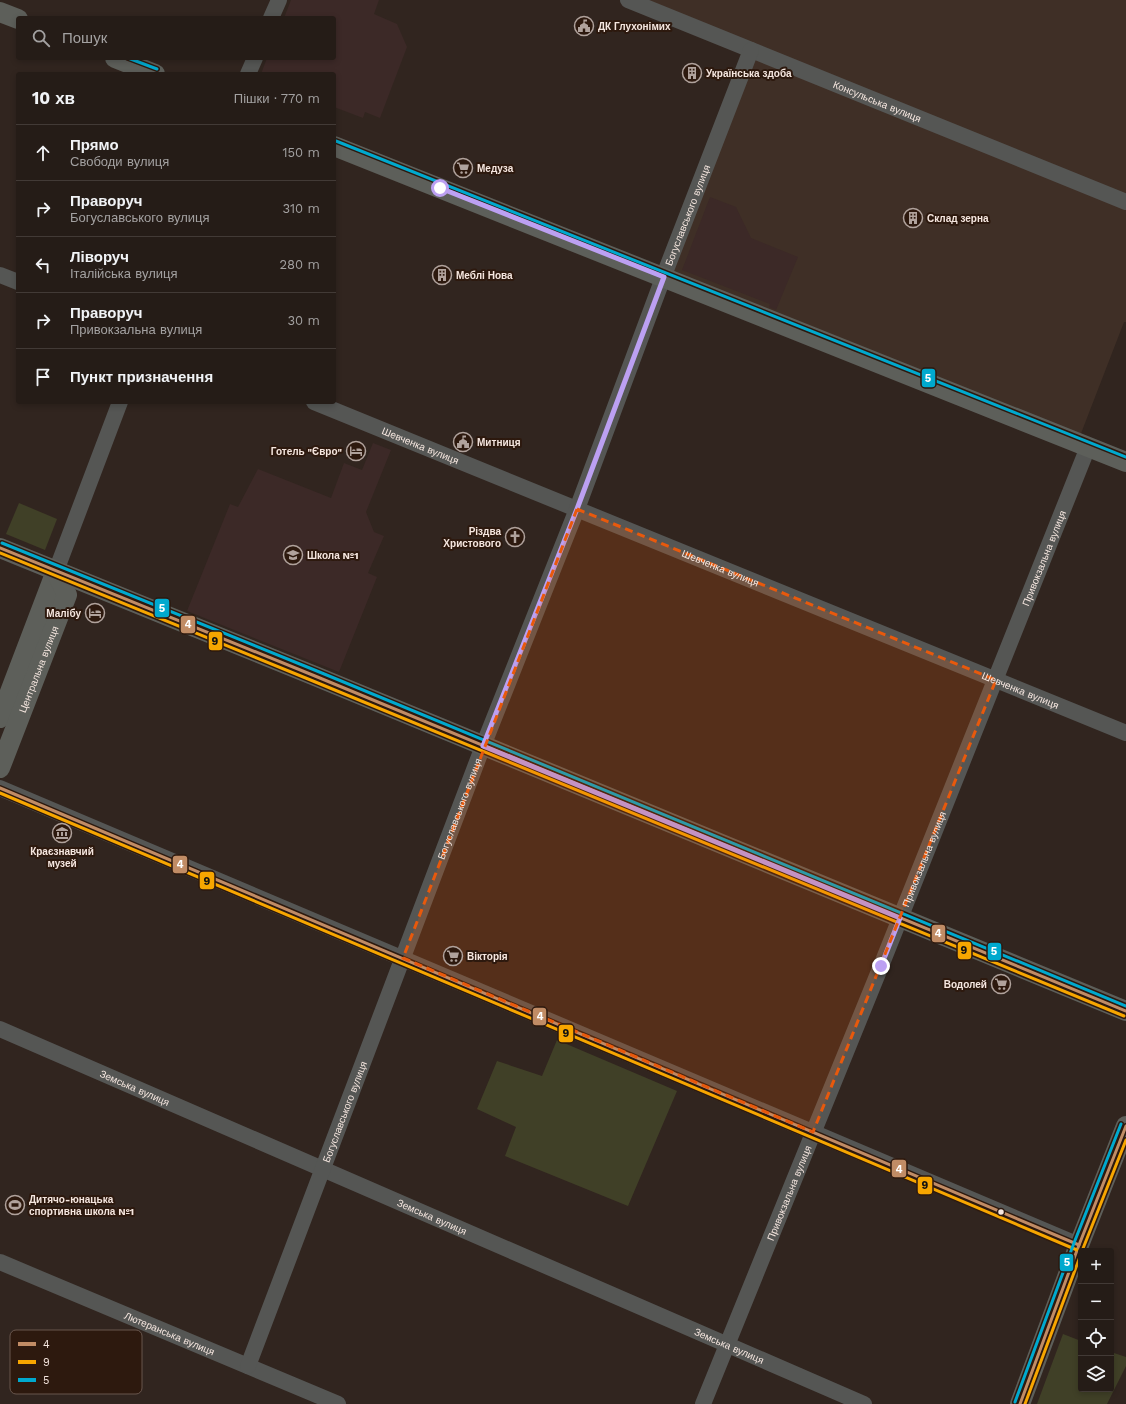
<!DOCTYPE html>
<html lang="uk">
<head>
<meta charset="utf-8">
<style>
  :root { --surface:#251c17; --page:#312924; --text:#f1f3f6; --muted:#a3a1a1; --line:#423a36 }
  body { margin:0; font-family:"Work Sans",sans-serif; background:var(--page); color:var(--text) }
  .controls { position:absolute; right:12px; bottom:12px; display:grid; overflow:hidden; border-radius:4px; box-shadow:0 2px 6px #0003 }
  .controls button { width:36px; height:36px; display:grid; place-items:center; padding:0; border:0; border-bottom:1px solid var(--line); background:var(--surface); color:var(--text); font:20px sans-serif }
  .stop { position:absolute; width:12px; height:12px; margin:-9px; border:3px solid #bca0f2; border-radius:50%; background:#fff }
  .stop.end { background:#bca0f2; border-color:#fff; box-shadow:0 1px 4px #0008 }
  .list { margin:0; padding:0; list-style:none }
  h2 { display:flex; justify-content:space-between; align-items:center; height:52px; margin:0; padding:0 16px; font-size:17px }
  h2 small { font-size:13px; font-weight:400; color:var(--muted) }
  .list li { display:grid; grid-template-columns:26px 1fr auto; gap:12px; align-items:center; box-sizing:border-box; height:56px; padding:0 16px; border-top:1px solid var(--line) }
  .list b { display:block; font-size:15px; white-space:nowrap }
  .list p { margin:0; font-size:13px; white-space:nowrap; color:var(--muted) }
  .list em { font-size:13px; font-style:normal; color:var(--muted) }
  .icon { flex:none; width:22px; height:22px; fill:none; stroke:currentColor; stroke-width:2; stroke-linecap:round; stroke-linejoin:round }
  .map { position:relative; flex:none; width:1126px; height:1404px; overflow:hidden }
  .search { position:absolute; background:var(--surface); box-shadow:0 2px 6px #0003; left:16px; top:16px; width:320px; height:44px; display:flex; align-items:center; gap:10px; box-sizing:border-box; padding:0 14px; border-radius:4px; color:var(--muted); font-size:15px }
  .panel { position:absolute; background:var(--surface); box-shadow:0 2px 6px #0003; left:16px; top:72px; width:320px; height:332px; border-radius:4px }
  .map>svg:first-child { display:block }
</style>
</head>
<body>
<div class="map">
<svg width="1126" height="1404" viewBox="0 0 1126 1404">
  <rect width="100%" height="100%" fill="#31251f"/>
  <polygon fill="#3f2f26" points="641,0 1126,0 1126,322 1124,322 1080,436 668,275 756,46"/>
  <g fill="#3c2927">
    <polygon points="291,0 379,0 374,14 397,24 407,47 380,118 365,112 363,118 334,107 334,74 261,74 267,58 334,58 334,18 284,18"/>
    <polygon points="710,197 736,207 751,238 798,257 776,310 769,307 770,304 682,270"/>
    <polygon points="373,443 391,450 366,512 374,532 384,536 368,573 377,577 339,672 187,611 230,504 238,507 258,469 331,498 344,463 362,470"/>
  </g>
  <g fill="#404027">
    <polygon points="19,503 57,519 45,550 6,534"/>
    <polygon points="557,1040 677,1091 628,1206 505,1156 516,1127 477,1109 497,1061 542,1076"/>
    <polygon points="1063,1334 1081,1341 1081,1389 1111,1389 1111,1352 1126,1357 1126,1366 1107,1404 1037,1404"/>
  </g>
  <g fill="none" stroke-linecap="round" stroke-linejoin="round">
    <g stroke="#555654" stroke-width="16">
      <path id="s1" d="M628 0 1126 202"/>
      <polyline points="271,18 279,0"/>
      <polyline points="248,74 255,58"/>
      <polyline points="0,275 18,282"/>
      <path id="s2" d="M314 402 1126 733"/>
      <polyline points="56,571 120,402"/>
      <polyline points="0,788 1079,1245"/>
      <path id="s3" d="M0 1029 864 1404"/>
      <path id="s4" d="M0 1262 338 1404"/>
      <path id="s5" d="M248 1366 483 746 577 509 666 270 751 50"/>
      <path id="s6" d="M703 1404 881 966 1088 447"/>
    </g>
    <g stroke="#5d5f5a" stroke-width="20">
      <polyline points="0,12 18,19"/>
      <polyline points="115,58 155,74"/>
      <polyline points="334,146 1126,462"/>
      <polyline points="0,548 315,676 1126,1011"/>
      <polyline points="0,718 56,571"/>
      <path id="s7" d="M0 768 67 595 56 571"/>
      <polyline points="1020,1404 1079,1245 1126,1126"/>
    </g>
    <defs>
      <g id="bus-1">
        <polyline points="0,548 315,676 1126,1011"/>
        <polyline points="0,788 1079,1245"/>
        <polyline points="1020,1404 1079,1245 1126,1126"/>
      </g>
      <g id="bus-2">
        <polyline points="0,553 313,681 1124,1016"/>
        <polyline points="0,793 1077,1250"/>
        <polyline points="1082,1251 1126,1140"/>
        <polyline points="1025,1404 1081,1254"/>
      </g>
      <g id="bus-3">
        <polyline points="128,58 157,69"/>
        <polyline points="336,141 1126,457"/>
        <polyline points="2,543 317,671 1126,1006"/>
        <polyline points="1015,1402 1074,1243 1121,1124"/>
      </g>
    </defs>
    <use href="#bus-1" stroke="#2d190e" stroke-width="6"/>
    <use href="#bus-2" stroke="#2d190e" stroke-width="6"/>
    <use href="#bus-3" stroke="#2d190e" stroke-width="6"/>
    <use href="#bus-1" stroke="#c18c65" stroke-width="3"/>
    <use href="#bus-2" stroke="#f7a600" stroke-width="3"/>
    <use href="#bus-3" stroke="#00a9ce" stroke-width="3"/>
  </g>
  <g fill="none" stroke-linecap="round" stroke-linejoin="round">
    <polyline stroke="#bca0f2" stroke-width="5" points="440,188 664,277 577,509 483,746 900,918 881,966"/>
  </g>
  <path fill="#e8590c" fill-opacity="0.2" stroke="#e8590c" stroke-width="3" stroke-dasharray="8 5" stroke-linejoin="round" d="M577 509 996 680 813 1132 403 958Z"/>
  <defs>
    <symbol id="civic-ring" viewBox="-11 -11 22 22"><circle r="9.5" fill="#2d190e" stroke="#b0a29c" stroke-width="1.5"/><path d="M-.6-6.5H3V-4.5H.6V-3L4-1V1h2V6H-6V1h2V-1L-.6-3ZM-1.2 2.5V6h2.4V2.5Z" fill="#b0a29c"/></symbol>
    <symbol id="building-ring" viewBox="-11 -11 22 22"><circle r="9.5" fill="#2d190e" stroke="#b0a29c" stroke-width="1.5"/><path d="M-4-6H4V6H1V3H-1V6H-4ZM-2.5-4.3h1.7v1.8h-1.7ZM.8-4.3h1.7v1.8H.8ZM-2.5-1h1.7V.8h-1.7ZM.8-1h1.7V.8H.8Z" fill="#b0a29c"/></symbol>
    <symbol id="supermarket-ring" viewBox="-11 -11 22 22"><circle r="9.5" fill="#2d190e" stroke="#b0a29c" stroke-width="1.5"/><path d="M-6-5.5h2.5l.6 2H6L4.5 2H-2.5L-4.4-4H-6ZM-1.5 3.2a1.3 1.3 0 1 0 .1 0ZM3 3.2a1.3 1.3 0 1 0 .1 0Z" fill="#b0a29c"/></symbol>
    <symbol id="hotel-ring" viewBox="-11 -11 22 22"><circle r="9.5" fill="#2d190e" stroke="#b0a29c" stroke-width="1.5"/><path d="M-6-4.5h1.5V1H6V5H4.5V3h-9V5H-6ZM-4 0a1.8 1.8 0 1 1 3.6 0ZM.5 0V-2.5h3Q6-2.5 6 0Z" fill="#b0a29c"/></symbol>
    <symbol id="church-ring" viewBox="-11 -11 22 22"><circle r="9.5" fill="#2d190e" stroke="#b0a29c" stroke-width="1.5"/><path d="M-1.2-6h2.4v3.5h3.3v2.4h-3.3V6h-2.4V-.1h-3.3v-2.4h3.3Z" fill="#b0a29c"/></symbol>
    <symbol id="school-ring" viewBox="-11 -11 22 22"><circle r="9.5" fill="#2d190e" stroke="#b0a29c" stroke-width="1.5"/><path d="M0-5L7-2L0 1L-7-2ZM-4 1L0 2.5L4 1V4Q0 6-4 4Z" fill="#b0a29c"/></symbol>
    <symbol id="museum-ring" viewBox="-11 -11 22 22"><circle r="9.5" fill="#2d190e" stroke="#b0a29c" stroke-width="1.5"/><path d="M0-6L6-3V-2H-6V-3ZM-5-1h2V3h-2ZM-1-1h2V3h-2ZM3-1h2V3H3ZM-6 4H6V6H-6Z" fill="#b0a29c"/></symbol>
    <symbol id="stadium-ring" viewBox="-11 -11 22 22"><circle r="9.5" fill="#2d190e" stroke="#b0a29c" stroke-width="1.5"/><path d="M0-5a6.5 5 0 1 0 0 10a6.5 5 0 1 0 0-10ZM-3.5-1.8h7v3.6h-7Z" fill="#b0a29c"/></symbol>
  </defs>
  <g fill-rule="evenodd">
    <use href="#civic-ring" x="573" y="15" width="22" height="22"/>
    <use href="#building-ring" x="681" y="62" width="22" height="22"/>
    <use href="#supermarket-ring" x="452" y="157" width="22" height="22"/>
    <use href="#building-ring" x="902" y="207" width="22" height="22"/>
    <use href="#building-ring" x="431" y="264" width="22" height="22"/>
    <use href="#civic-ring" x="452" y="431" width="22" height="22"/>
    <use href="#hotel-ring" x="345" y="440" width="22" height="22"/>
    <use href="#church-ring" x="504" y="526" width="22" height="22"/>
    <use href="#school-ring" x="282" y="544" width="22" height="22"/>
    <use href="#hotel-ring" x="84" y="602" width="22" height="22"/>
    <use href="#museum-ring" x="51" y="822" width="22" height="22"/>
    <use href="#supermarket-ring" x="442" y="945" width="22" height="22"/>
    <use href="#supermarket-ring" x="990" y="973" width="22" height="22"/>
    <use href="#stadium-ring" x="4" y="1194" width="22" height="22"/>
  </g>
  <circle fill="#f5e6df" stroke="#2d190e" stroke-width="1.5" cx="1001" cy="1212" r="3.5"/>
  <g text-anchor="middle" stroke-width="4" stroke-linejoin="round" paint-order="stroke">
    <g font-size="10" font-weight="bold" fill="#f5e6df" stroke="#2d190e" text-anchor="start">
      <text x="598" y="30">ДК Глухонімих</text>
      <text x="706" y="77">Українська здоба</text>
      <text x="477" y="172">Медуза</text>
      <text x="927" y="222">Склад зерна</text>
      <text x="456" y="279">Меблі Нова</text>
      <text x="477" y="446">Митниця</text>
      <text x="342" y="455" text-anchor="end">Готель "Євро"</text>
      <text x="501" y="535" text-anchor="end">Різдва<tspan x="501" dy="12">Христового</tspan></text>
      <text x="307" y="559">Школа №1</text>
      <text x="81" y="617" text-anchor="end">Малібу</text>
      <text x="62" y="855" text-anchor="middle">Краєзнавчий<tspan x="62" dy="12">музей</tspan></text>
      <text x="467" y="960">Вікторія</text>
      <text x="987" y="988" text-anchor="end">Водолей</text>
      <text x="29" y="1203">Дитячо-юнацька<tspan x="29" dy="12">спортивна школа №1</tspan></text>
    </g>
    <g font-size="10" fill="#f5e6df" stroke="#2d190e">
      <text dy="4" stroke="none"><textPath href="#s1" startOffset="269">Консульська вулиця</textPath></text>
      <text dy="4" stroke="none"><textPath href="#s5" startOffset="1232">Богуславського вулиця</textPath></text>
      <text dy="4" stroke="none"><textPath href="#s2" startOffset="115">Шевченка вулиця</textPath></text>
      <text dy="4" stroke="none"><textPath href="#s6" startOffset="912">Привокзальна вулиця</textPath></text>
      <text dy="4" stroke="none"><textPath href="#s2" startOffset="439">Шевченка вулиця</textPath></text>
      <text dy="4" stroke="none"><textPath href="#s7" startOffset="106">Центральна вулиця</textPath></text>
      <text dy="4" stroke="none"><textPath href="#s2" startOffset="763">Шевченка вулиця</textPath></text>
      <text dy="4" stroke="none"><textPath href="#s5" startOffset="596">Богуславського вулиця</textPath></text>
      <text dy="4" stroke="none"><textPath href="#s6" startOffset="588">Привокзальна вулиця</textPath></text>
      <text dy="4" stroke="none"><textPath href="#s3" startOffset="147">Земська вулиця</textPath></text>
      <text dy="4" stroke="none"><textPath href="#s5" startOffset="272">Богуславського вулиця</textPath></text>
      <text dy="4" stroke="none"><textPath href="#s6" startOffset="228">Привокзальна вулиця</textPath></text>
      <text dy="4" stroke="none"><textPath href="#s3" startOffset="471">Земська вулиця</textPath></text>
      <text dy="4" stroke="none"><textPath href="#s4" startOffset="184">Лютеранська вулиця</textPath></text>
      <text dy="4" stroke="none"><textPath href="#s3" startOffset="795">Земська вулиця</textPath></text>
    </g>
  </g>
  <rect x="10" y="1330" width="132" height="64" rx="6" fill="#2d190e" stroke="#69564d" stroke-width="1"/>
  <rect x="18" y="1342" width="18" height="4" fill="#c18c65"/>
  <rect x="18" y="1360" width="18" height="4" fill="#f7a600"/>
  <rect x="18" y="1378" width="18" height="4" fill="#00a9ce"/>
  <g font-size="11" fill="#f5e6df">
    <text x="43" y="1348">4</text>
    <text x="43" y="1366">9</text>
    <text x="43" y="1384">5</text>
  </g>
  <g stroke="#2d190e" stroke-width="1.5">
    <rect x="921" y="368" width="15" height="20" rx="4" fill="#00a9ce"/>
    <rect x="154" y="598" width="16" height="20" rx="4" fill="#00a9ce"/>
    <rect x="180" y="615" width="16" height="19" rx="4" fill="#c18c65"/>
    <rect x="208" y="631" width="15" height="20" rx="4" fill="#f7a600"/>
    <rect x="172" y="855" width="16" height="19" rx="4" fill="#c18c65"/>
    <rect x="199" y="871" width="16" height="19" rx="4" fill="#f7a600"/>
    <rect x="931" y="924" width="15" height="19" rx="4" fill="#c18c65"/>
    <rect x="957" y="941" width="15" height="19" rx="4" fill="#f7a600"/>
    <rect x="987" y="942" width="15" height="19" rx="4" fill="#00a9ce"/>
    <rect x="532" y="1007" width="15" height="19" rx="4" fill="#c18c65"/>
    <rect x="558" y="1024" width="16" height="19" rx="4" fill="#f7a600"/>
    <rect x="891" y="1159" width="16" height="19" rx="4" fill="#c18c65"/>
    <rect x="917" y="1176" width="16" height="19" rx="4" fill="#f7a600"/>
    <rect x="1059" y="1253" width="15" height="19" rx="4" fill="#00a9ce"/>
  </g>
  <g font-size="11" text-anchor="middle" font-weight="bold" fill="#fff">
    <text x="928" y="382">5</text>
    <text x="162" y="612">5</text>
    <text x="188" y="628">4</text>
    <text x="180" y="868">4</text>
    <text x="938" y="937">4</text>
    <text x="994" y="955">5</text>
    <text x="540" y="1020">4</text>
    <text x="899" y="1173">4</text>
    <text x="1067" y="1266">5</text>
  </g>
  <g font-size="11" text-anchor="middle" font-weight="bold" fill="#111">
    <text x="215" y="645">9</text>
    <text x="207" y="885">9</text>
    <text x="964" y="954">9</text>
    <text x="566" y="1037">9</text>
    <text x="925" y="1189">9</text>
  </g>
</svg>
<div class="controls">
<button>+</button>
<button>−</button>
<button><svg class="icon" aria-label="locate" viewBox="0 0 24 24"><circle cx="12" cy="12" r="6"/><path d="M12 2v4M12 18v4M2 12h4M18 12h4"/></svg></button>
<button><svg class="icon" aria-label="layers" viewBox="0 0 24 24"><path d="M12 4l9 5-9 5-9-5zM3 14l9 5 9-5"/></svg></button>
</div>
<div class="stop" style="left:440px;top:188px"></div>
<div class="stop end" style="left:881px;top:966px"></div>
<div class="search"><svg class="icon" aria-label="search" viewBox="0 0 24 24"><circle cx="10" cy="10" r="6"/><path d="M15 15l6 6"/></svg>Пошук</div>
<section class="panel">
<h2>10 хв<small>Пішки · 770 m</small></h2>
<ul class="list">
<li><svg class="icon" aria-label="ahead" viewBox="0 0 24 24"><path d="M12 20V5M6 11l6-6 6 6"/></svg><div><b>Прямо</b><p>Свободи вулиця</p></div><em>150 m</em></li>
<li><svg class="icon" aria-label="right" viewBox="0 0 24 24"><path d="M7 20v-9h11M14 6l5 5-5 5"/></svg><div><b>Праворуч</b><p>Богуславського вулиця</p></div><em>310 m</em></li>
<li><svg class="icon" aria-label="left" viewBox="0 0 24 24"><path d="M17 20v-9H6M10 6l-5 5 5 5"/></svg><div><b>Ліворуч</b><p>Італійська вулиця</p></div><em>280 m</em></li>
<li><svg class="icon" aria-label="right" viewBox="0 0 24 24"><path d="M7 20v-9h11M14 6l5 5-5 5"/></svg><div><b>Праворуч</b><p>Привокзальна вулиця</p></div><em>30 m</em></li>
<li><svg class="icon" aria-label="arrive" viewBox="0 0 24 24"><path d="M6 21V4h12l-3 4 3 4H6"/></svg><div><b>Пункт призначення</b></div></li>
</ul>
</section>
</div>
</body>
</html>
